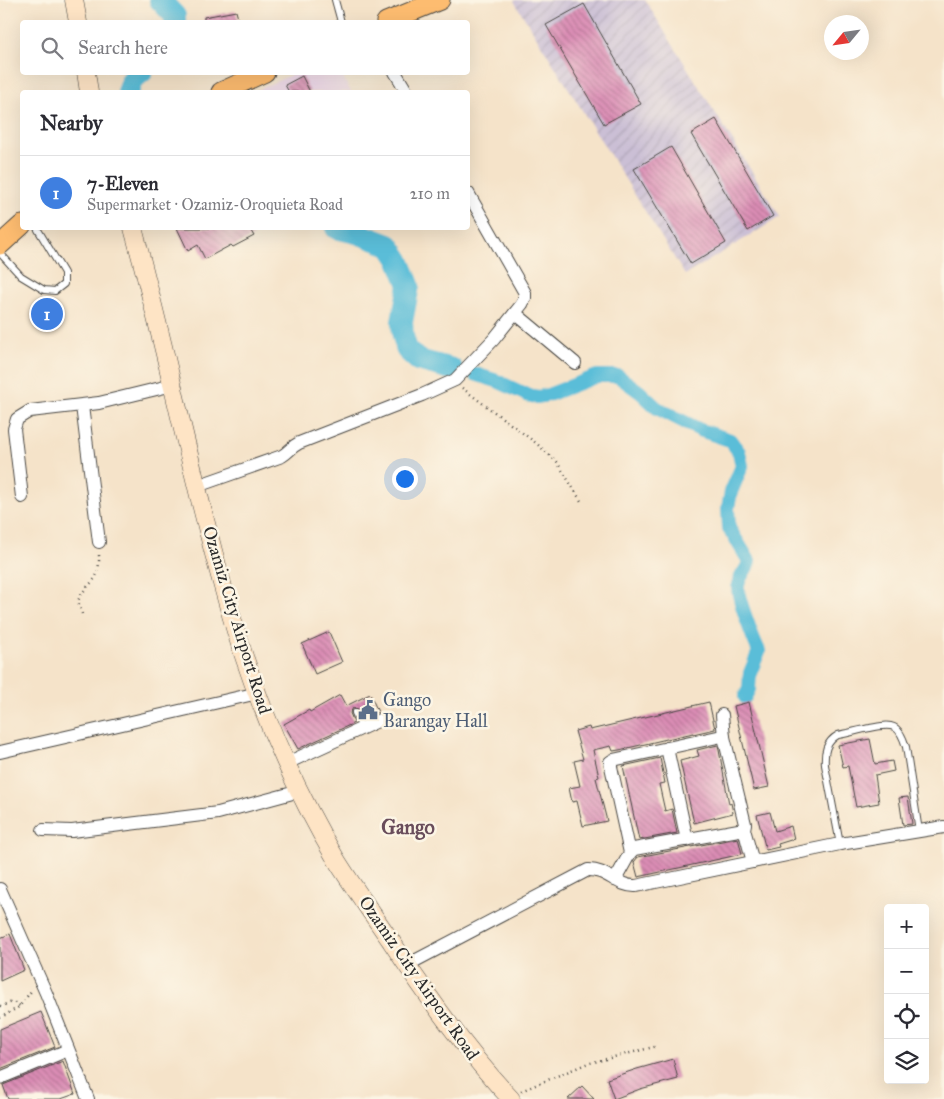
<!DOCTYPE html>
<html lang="en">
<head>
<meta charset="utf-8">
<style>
  :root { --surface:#fff; --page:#f2f2f3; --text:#2b2b33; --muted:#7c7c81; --line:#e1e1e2; --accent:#b5179e }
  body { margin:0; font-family:"IM FELL Great Primer",serif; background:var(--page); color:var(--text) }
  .controls { position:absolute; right:15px; bottom:15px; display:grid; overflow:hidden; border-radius:5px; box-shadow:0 5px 20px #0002 }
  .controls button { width:45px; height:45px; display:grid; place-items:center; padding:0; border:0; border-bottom:1px solid var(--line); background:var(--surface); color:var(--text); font:25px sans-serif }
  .compass { position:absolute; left:824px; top:15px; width:45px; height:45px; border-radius:50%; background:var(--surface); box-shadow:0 5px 20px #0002; rotate:241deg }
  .you { position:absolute; left:404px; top:478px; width:18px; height:18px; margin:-12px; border:4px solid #fff; border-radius:50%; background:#1a73e8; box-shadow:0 0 0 8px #1a73e833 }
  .badge { display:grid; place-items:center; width:32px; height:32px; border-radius:50%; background:var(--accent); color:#fff; font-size:16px; font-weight:700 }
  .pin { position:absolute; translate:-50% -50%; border:2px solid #fff; box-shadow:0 1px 5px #0006 }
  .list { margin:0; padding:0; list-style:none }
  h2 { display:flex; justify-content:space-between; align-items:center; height:65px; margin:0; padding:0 20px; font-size:21px }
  h2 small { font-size:16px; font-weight:400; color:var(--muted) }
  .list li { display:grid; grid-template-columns:32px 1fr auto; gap:15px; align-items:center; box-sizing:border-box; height:75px; padding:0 20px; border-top:1px solid var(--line) }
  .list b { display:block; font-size:19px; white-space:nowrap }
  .list p { margin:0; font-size:16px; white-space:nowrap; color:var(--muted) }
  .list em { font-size:16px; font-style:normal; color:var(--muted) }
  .icon { flex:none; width:28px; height:28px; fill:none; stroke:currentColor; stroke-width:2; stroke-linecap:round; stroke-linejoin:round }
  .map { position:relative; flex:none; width:944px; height:1099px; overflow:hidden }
  .search { position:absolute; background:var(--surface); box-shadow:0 5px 20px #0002; left:20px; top:20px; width:450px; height:55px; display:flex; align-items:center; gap:12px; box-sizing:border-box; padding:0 18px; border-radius:5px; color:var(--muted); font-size:19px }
  .panel { position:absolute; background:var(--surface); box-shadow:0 5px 20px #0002; left:20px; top:90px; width:450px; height:140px; border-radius:5px }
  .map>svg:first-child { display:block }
</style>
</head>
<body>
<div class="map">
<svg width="944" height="1099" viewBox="0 0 944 1099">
  <defs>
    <pattern id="industrial-furrows" width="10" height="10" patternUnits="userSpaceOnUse" patternTransform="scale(1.25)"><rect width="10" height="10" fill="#cbbfd5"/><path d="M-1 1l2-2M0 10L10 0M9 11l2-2" fill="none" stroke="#aea4b7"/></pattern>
    <pattern id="building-back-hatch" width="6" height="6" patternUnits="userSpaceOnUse" patternTransform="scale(1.25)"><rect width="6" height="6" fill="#db8db5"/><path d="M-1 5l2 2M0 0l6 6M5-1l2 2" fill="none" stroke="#b27393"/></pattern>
  </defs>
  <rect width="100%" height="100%" fill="#fcf5e5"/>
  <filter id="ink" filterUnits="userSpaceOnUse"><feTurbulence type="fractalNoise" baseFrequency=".02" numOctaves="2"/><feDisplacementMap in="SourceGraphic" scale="10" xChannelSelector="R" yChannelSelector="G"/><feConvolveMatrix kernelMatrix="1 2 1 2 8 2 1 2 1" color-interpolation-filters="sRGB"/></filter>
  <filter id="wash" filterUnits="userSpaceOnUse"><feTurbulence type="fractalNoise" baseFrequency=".0096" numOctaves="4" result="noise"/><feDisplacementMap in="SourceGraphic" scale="20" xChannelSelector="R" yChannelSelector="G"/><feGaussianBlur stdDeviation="1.12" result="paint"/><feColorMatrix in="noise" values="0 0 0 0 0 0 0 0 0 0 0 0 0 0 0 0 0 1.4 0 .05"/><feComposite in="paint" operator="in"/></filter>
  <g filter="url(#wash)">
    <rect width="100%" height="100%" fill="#f5e3c9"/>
    <polygon fill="#ebd1eb" points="340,72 351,92 259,92 258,90 295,73"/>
    <polygon fill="url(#industrial-furrows)" points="516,0 645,0 780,217 685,275 514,1"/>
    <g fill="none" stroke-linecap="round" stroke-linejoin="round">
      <path stroke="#5abdd8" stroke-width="14" d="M475 374 497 381 527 395 538 397 548 395 597 376H618L640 392 657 408 700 430 730 440 739 452 742 466 731 492 728 508 729 528 749 561C747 571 740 574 738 585 736 594 754 641 759 651L750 673 749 689 745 697"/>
      <g stroke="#5abdd8" stroke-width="22">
        <polyline points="160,0 175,16 175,22"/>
        <polyline points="128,92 132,80 142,72"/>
        <polyline points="336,228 357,233 389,245 399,260 409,285 402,322 403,336 407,350 418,360 452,369"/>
      </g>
    </g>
    <g id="blocks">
      <g fill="url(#building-back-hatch)">
        <polygon points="584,4 641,104 604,124 546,25"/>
        <polygon points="236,11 239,22 204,22 204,17"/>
        <polygon points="302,76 310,92 289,92 285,85"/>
        <polygon points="716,119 773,216 748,231 691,134"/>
        <polygon points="671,147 726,243 691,264 634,169"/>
        <polygon points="177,228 249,228 254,236 233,247 231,245 205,259 198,245 188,251"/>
        <polygon points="329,632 342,662 315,674 302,644"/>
        <polygon points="370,694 378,712 363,719 358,709 353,708 350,713 354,723 298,749 284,724 309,710 310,712 340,695 346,706"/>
        <polygon points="709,702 715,729 693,734 693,733 619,750 613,751 611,746 593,750 599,777 596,778 607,821 583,826 577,801 572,802 569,788 580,786 574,761 583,759 575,731 589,727 590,730"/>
        <polygon points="749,702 769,787 754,790 734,706"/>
        <polygon points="870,739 875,764 892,761 894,771 875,775 879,803 856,807 848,766 843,767 838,745"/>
        <polygon points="718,745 729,804 731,803 733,813 694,823 680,761 699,756 697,750"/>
        <polygon points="660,758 665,783 659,784 665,811 672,809 677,833 639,840 623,766"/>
        <polygon points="908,797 912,824 903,825 899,798"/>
        <polygon points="770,812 775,831 791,826 794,839 778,844 779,847 766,850 757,815"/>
        <polygon points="738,838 742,854 638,877 634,862 638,857"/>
        <polygon points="10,934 24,970 0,981 0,938"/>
        <polygon points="41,1012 55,1047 0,1069 0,1029"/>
        <polygon points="673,1059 678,1079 640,1089 614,1099 607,1079 637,1069"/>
        <polygon points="63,1061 75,1094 61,1099 8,1099 3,1085"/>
        <polygon points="582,1086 594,1099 568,1099"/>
      </g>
    </g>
  </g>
  <g filter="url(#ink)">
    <use href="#blocks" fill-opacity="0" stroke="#494743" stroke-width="1"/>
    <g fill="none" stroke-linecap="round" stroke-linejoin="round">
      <defs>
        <g id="lane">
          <polyline points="335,0 341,22"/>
          <polyline points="0,253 21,276 44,290 55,291 64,284 64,273 37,228"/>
          <polyline points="355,713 362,728"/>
          <path d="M840 844 825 765C824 752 826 742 838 735 849 733 859 730 870 728 893 723 899 724 906 747L919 831"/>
        </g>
        <g id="street">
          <polyline points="395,72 407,92"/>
          <polyline points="515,313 575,363"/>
          <polyline points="82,406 99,542"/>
          <path d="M197 486 282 456C289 452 291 447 299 443L422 395 455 380 494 339 522 304 525 298V293L468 193"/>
          <polyline points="22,497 14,429 17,419 30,411 99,403 173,385"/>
          <polyline points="722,715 724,737"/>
          <polyline points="667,748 687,840"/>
          <polyline points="0,752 258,693"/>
          <polyline points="287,763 382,719"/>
          <polyline points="744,829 753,862"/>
          <polyline points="43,830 72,831 218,813 300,791"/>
          <polyline points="615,880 630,853 634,849 744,829 745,824 724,737 722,736 613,760 610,762 630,853"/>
          <polyline points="0,889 46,993 88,1099"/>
          <path d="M407 965 588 870C606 869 618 887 636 886L840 844 944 827"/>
          <polyline points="0,1078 68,1050"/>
        </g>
        <g id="secondary">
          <polyline points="74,0 78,22"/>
          <polyline points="86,72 89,92"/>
          <path d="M133 228C170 363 196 501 237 635 262 714 295 790 337 861 354 888 373 915 391 941 427 996 466 1051 511 1099"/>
        </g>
        <g id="primary">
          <polyline points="386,22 440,0"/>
          <polyline points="221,92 265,72"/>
          <polyline points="0,245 22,225"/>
        </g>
      </defs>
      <use href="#lane" stroke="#494743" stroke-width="8"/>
      <use href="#street" stroke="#494743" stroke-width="14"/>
      <use href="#secondary" stroke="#494743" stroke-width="19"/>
      <use href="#primary" stroke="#494743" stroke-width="21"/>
      <g stroke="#494743" stroke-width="2.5" stroke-dasharray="1 4" stroke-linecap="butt">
        <polyline points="462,388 536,443 557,462 581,501"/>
        <path d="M82 614 78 601C88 578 100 587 99 554"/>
        <polyline points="0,1006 13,1002 20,1006"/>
        <polyline points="0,1018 19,1007 32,990"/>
        <polyline points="521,1091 586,1064 658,1046"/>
      </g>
      <use href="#lane" stroke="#fff" stroke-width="6"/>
      <use href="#street" stroke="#fff" stroke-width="12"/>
      <use href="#secondary" stroke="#fee4c5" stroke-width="18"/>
      <use href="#primary" stroke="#fdbc6f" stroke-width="19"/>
    </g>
  </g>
  <defs>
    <symbol id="civic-bare" viewBox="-9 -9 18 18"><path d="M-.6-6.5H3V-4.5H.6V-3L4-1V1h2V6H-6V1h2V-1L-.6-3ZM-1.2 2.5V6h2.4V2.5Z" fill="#5c6f8a" stroke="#fcf5e5" stroke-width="2.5" paint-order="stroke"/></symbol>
  </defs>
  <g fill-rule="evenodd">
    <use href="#civic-bare" x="354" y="696" width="28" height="28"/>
  </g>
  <g text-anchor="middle" stroke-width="5" stroke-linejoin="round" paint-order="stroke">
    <g font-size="18" fill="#2b2b2b" stroke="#fcf5e5">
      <text transform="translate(237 620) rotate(73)" y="6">Ozamiz City Airport Road</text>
      <text transform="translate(419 978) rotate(55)" y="6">Ozamiz City Airport Road</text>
    </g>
    <g font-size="18" fill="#4e5e75" stroke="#fcf5e5" text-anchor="start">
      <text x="383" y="706">Gango<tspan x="383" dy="21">Barangay Hall</tspan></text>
    </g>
    <g font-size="20" font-weight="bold" fill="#694d5b" stroke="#fcf5e5">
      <text x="408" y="834">Gango</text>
    </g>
  </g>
</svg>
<div class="controls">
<button>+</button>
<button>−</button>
<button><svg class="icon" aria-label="locate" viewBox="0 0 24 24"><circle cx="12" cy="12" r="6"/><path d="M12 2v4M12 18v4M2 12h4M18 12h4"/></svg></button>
<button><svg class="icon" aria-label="layers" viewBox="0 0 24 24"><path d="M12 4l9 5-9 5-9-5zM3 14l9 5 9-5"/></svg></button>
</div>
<svg class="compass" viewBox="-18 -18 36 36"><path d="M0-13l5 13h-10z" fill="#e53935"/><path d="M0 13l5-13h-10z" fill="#7c7c81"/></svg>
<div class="you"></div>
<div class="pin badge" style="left:47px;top:314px;background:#3f7fe0">1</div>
<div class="search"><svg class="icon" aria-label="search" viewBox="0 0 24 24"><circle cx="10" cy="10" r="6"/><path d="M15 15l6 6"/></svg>Search here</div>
<section class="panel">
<h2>Nearby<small></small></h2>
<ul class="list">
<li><span class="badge" style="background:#3f7fe0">1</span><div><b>7-Eleven</b><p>Supermarket · Ozamiz-Oroquieta Road</p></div><em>210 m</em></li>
</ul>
</section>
</div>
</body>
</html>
